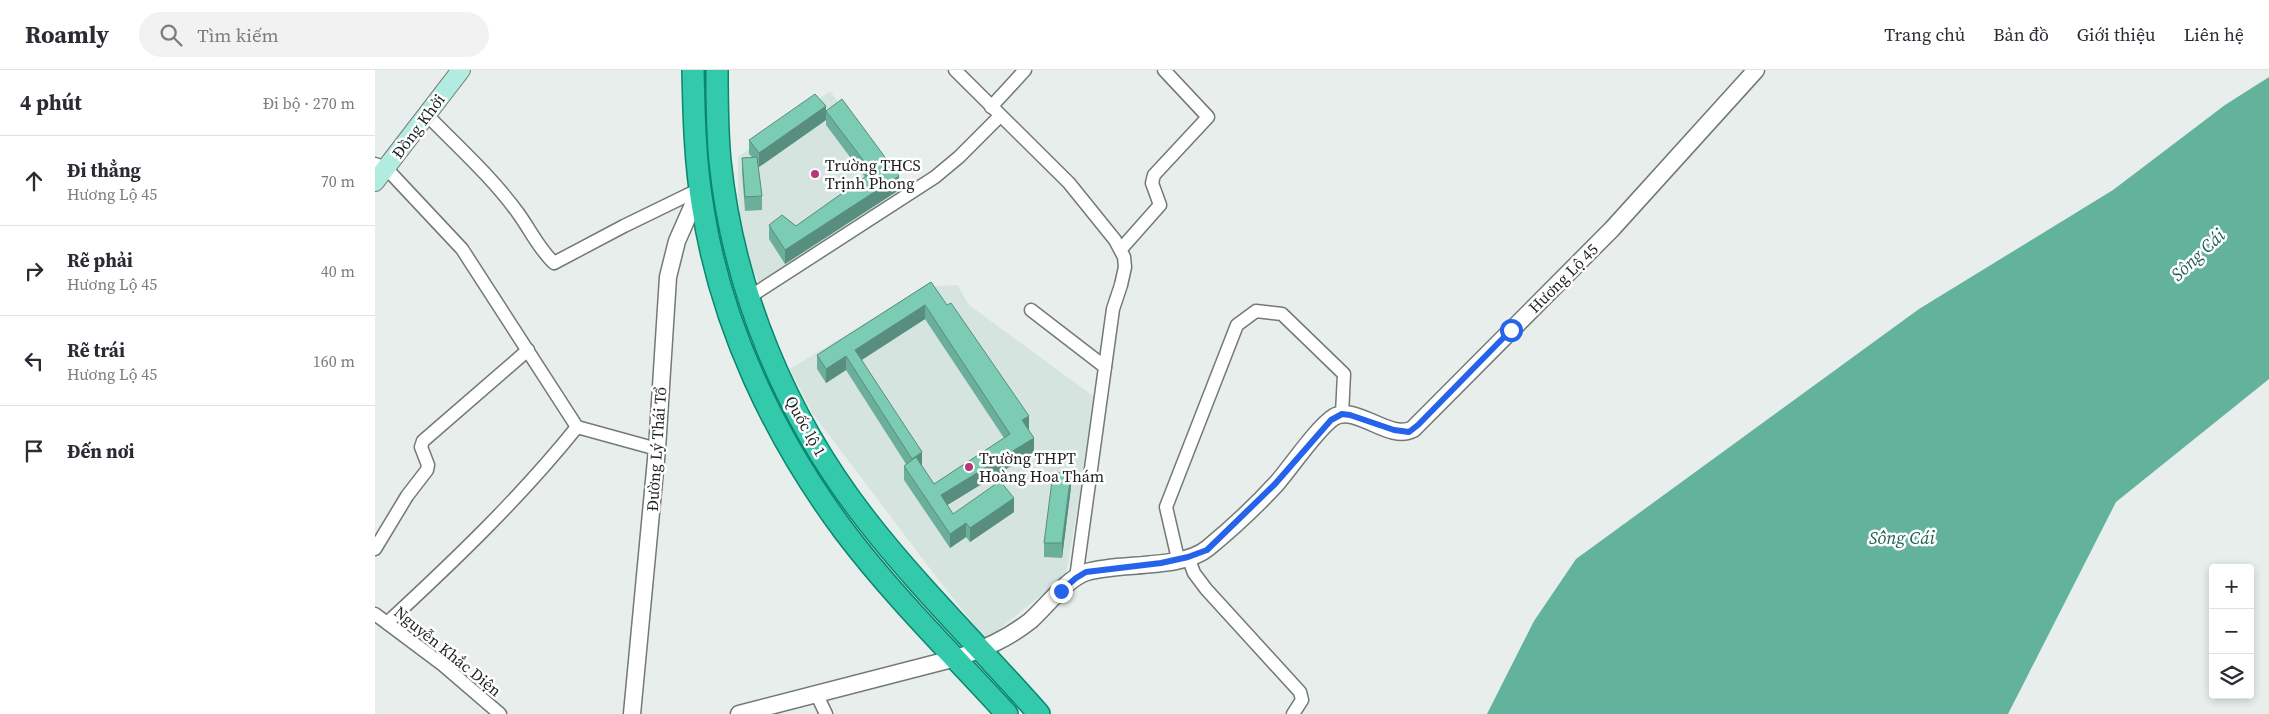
<!DOCTYPE html>
<html lang="vi">
<head>
<meta charset="utf-8">
<style>
  :root { --surface:#fff; --page:#f2f2f3; --text:#2b2b33; --muted:#7c7c81; --line:#e1e1e2 }
  body { margin:0; font-family:"Source Serif 4",serif; background:var(--page); color:var(--text) }
  .controls { position:absolute; right:15px; bottom:15px; display:grid; overflow:hidden; border-radius:5px; box-shadow:0 2px 8px #0003 }
  .controls button { width:45px; height:45px; display:grid; place-items:center; padding:0; border:0; border-bottom:1px solid var(--line); background:var(--surface); color:var(--text); font:25px sans-serif }
  .stop { position:absolute; width:15px; height:15px; margin:-11px; border:4px solid #2563eb; border-radius:50%; background:#fff }
  .stop.end { background:#2563eb; border-color:#fff; box-shadow:0 1px 5px #0008 }
  .list { margin:0; padding:0; list-style:none }
  h2 { display:flex; justify-content:space-between; align-items:center; height:65px; margin:0; padding:0 20px; font-size:21px }
  h2 small { font-size:16px; font-weight:400; color:var(--muted) }
  .list li { display:grid; grid-template-columns:32px 1fr auto; gap:15px; align-items:center; box-sizing:border-box; height:90px; padding:0 20px; border-top:1px solid var(--line) }
  .list b { display:block; font-size:19px; white-space:nowrap }
  .list p { margin:0; font-size:16px; white-space:nowrap; color:var(--muted) }
  .list em { font-size:16px; font-style:normal; color:var(--muted) }
  .icon { flex:none; width:28px; height:28px; fill:none; stroke:currentColor; stroke-width:2; stroke-linecap:round; stroke-linejoin:round }
  .map { position:relative; flex:none; width:1894px; height:644px; overflow:hidden }
  header { display:flex; align-items:center; gap:30px; box-sizing:border-box; height:70px; padding:0 25px; background:var(--surface); border-bottom:1px solid var(--line) }
  header strong { font-size:24px }
  nav { display:flex; gap:28px; margin-inline-start:auto; font-size:18px }
  .search { width:350px; height:45px; background:var(--page); display:flex; align-items:center; gap:12px; box-sizing:border-box; padding:0 18px; border-radius:28px; color:var(--muted); font-size:19px }
  main { display:flex }
  aside { flex:1; background:var(--surface) }
  .map>svg:first-child { display:block }
</style>
</head>
<body>
<header>
<strong>Roamly</strong>
<div class="search"><svg class="icon" aria-label="search" viewBox="0 0 24 24"><circle cx="10" cy="10" r="6"/><path d="M15 15l6 6"/></svg>Tìm kiếm</div>
<nav><a>Trang chủ</a><a>Bản đồ</a><a>Giới thiệu</a><a>Liên hệ</a></nav>
</header>
<main>
<aside>
<h2>4 phút<small>Đi bộ · 270 m</small></h2>
<ul class="list">
<li><svg class="icon" aria-label="ahead" viewBox="0 0 24 24"><path d="M12 20V5M6 11l6-6 6 6"/></svg><div><b>Đi thẳng</b><p>Hương Lộ 45</p></div><em>70 m</em></li>
<li><svg class="icon" aria-label="right" viewBox="0 0 24 24"><path d="M7 20v-9h11M14 6l5 5-5 5"/></svg><div><b>Rẽ phải</b><p>Hương Lộ 45</p></div><em>40 m</em></li>
<li><svg class="icon" aria-label="left" viewBox="0 0 24 24"><path d="M17 20v-9H6M10 6l-5 5 5 5"/></svg><div><b>Rẽ trái</b><p>Hương Lộ 45</p></div><em>160 m</em></li>
<li><svg class="icon" aria-label="arrive" viewBox="0 0 24 24"><path d="M6 21V4h12l-3 4 3 4H6"/></svg><div><b>Đến nơi</b></div></li>
</ul>
</aside>
<div class="map">
<svg width="1894" height="644" viewBox="0 0 1894 644">
  <rect width="100%" height="100%" fill="#e7eeec"/>
  <g fill="#d5e4df">
    <polygon points="455,21 529,122 385,215 367,175 363,124 363,87"/>
    <polygon points="582,215 594,235 721,328 691,505 611,570 563,509 460,373 436,341 415,299 549,217"/>
  </g>
  <polygon fill="#63b29b" points="1894,7 1894,309 1741,432 1633,644 1112,644 1159,551 1201,489 1544,239 1738,120 1850,35"/>
  <g fill="none" stroke-linecap="round" stroke-linejoin="round">
    <defs>
      <g id="minor">
        <polyline points="580,0 694,113 740,170 749,187 750,197 746,215 738,239 701,508"/>
        <polyline points="616,37 650,0"/>
        <path d="M51 44C82 76 117 107 143 143 156 161 164 179 179 193L249 156 325 119"/>
        <polyline points="0,94 11,98 87,179 202,357 282,379"/>
        <polyline points="746,179 785,135 777,113 779,105 833,47 789,0"/>
        <polyline points="373,228 560,107 584,87 625,46"/>
        <polyline points="656,240 730,297"/>
        <polyline points="0,479 32,426 52,400 53,395 46,377 48,371 153,280"/>
        <polyline points="813,487 819,503 831,519 925,622 927,630 918,644"/>
        <polyline points="803,489 791,437 862,255 881,241 907,244 969,304 967,344"/>
        <polyline points="0,544 68,595 125,644"/>
        <path d="M12 553C79 491 145 428 202 357"/>
        <polyline points="442,625 451,644"/>
      </g>
      <g id="tertiary">
        <polyline points="257,644 282,379 293,207 302,171 325,119"/>
        <path d="M364 644 581 588C609 579 632 569 655 551 671 537 692 508 712 502 744 492 807 500 833 478 856 459 882 435 902 413 916 397 943 357 959 347 982 334 1014 372 1038 359L1237 159 1381 0"/>
      </g>
      <polyline id="secondary" points="0,112 86,0"/>
      <g id="trunk">
        <path d="M318 0C319 46 320 93 328 139 346 255 399 367 469 461 518 526 577 584 632 644"/>
        <path d="M342 0C342 30 342 61 345 91 358 219 410 345 489 447 542 516 606 578 664 644"/>
      </g>
    </defs>
    <use href="#minor" stroke="#737977" stroke-width="15"/>
    <use href="#tertiary" stroke="#737977" stroke-width="19"/>
    <use href="#secondary" stroke="#737977" stroke-width="20"/>
    <use href="#trunk" stroke="#0a856e" stroke-width="24"/>
    <use href="#minor" stroke="#fff" stroke-width="12"/>
    <use href="#tertiary" stroke="#fff" stroke-width="16"/>
    <use href="#secondary" stroke="#b2ebe0" stroke-width="18"/>
    <use href="#trunk" stroke="#33caac" stroke-width="21"/>
  </g>
  <g fill="#6baf9a" fill-rule="evenodd">
    <polygon points="451,41 524,120 410,194 394,169 394,155 421,156 490,107 451,55"/>
    <polygon points="451,50 384,97 383,95 387,126 387,140 370,141 367,102 367,88 377,87 374,84 374,70"/>
    <path d="M556 212 654 360 659 382 572 435 578 444 639 442 595 472 591 467 575 478 529 410V396L531 394 471 300 451 313 442 299V285ZM550 249 629 368 559 414 547 396 487 290Z"/>
    <polygon points="696,417 687,488 669,487 669,473"/>
  </g>
  <g fill="#578e7d">
    <polygon points="451,36 451,50 384,97 384,83"/>
    <polygon points="524,106 524,120 410,194 410,180"/>
    <polygon points="550,235 550,249 480,294 480,280"/>
    <polygon points="471,286 471,300 451,313 451,299"/>
    <polygon points="654,346 654,360 647,350"/>
    <polygon points="659,368 659,382 566,439 566,425"/>
    <polygon points="547,382 547,397 537,403 537,389"/>
    <polygon points="696,403 696,417 687,488 687,473"/>
    <polygon points="639,428 639,442 595,472 595,458"/>
    <polygon points="591,453 591,467 575,478 575,464"/>
  </g>
  <g fill="#7ccbb3" stroke="#578e7d">
    <polygon points="440,24 451,36 384,83 374,70"/>
    <polygon points="467,29 524,106 410,180 394,155 407,145 421,156 497,102 451,41"/>
    <polygon points="382,87 387,126 370,127 367,88"/>
    <polygon points="556,212 572,235 576,233 654,346 647,350 659,368 566,425 578,444 625,411 639,428 595,458 591,453 575,464 529,396 541,387 559,414 635,364 550,235 480,280 547,382 537,389 471,286 451,299 442,285"/>
    <polygon points="678,403 696,403 687,473 669,473"/>
  </g>
  <g fill="none" stroke-linecap="round" stroke-linejoin="round">
    <polyline stroke="#2563eb" stroke-width="6" points="686,521 701,508 711,502 786,493 813,487 832,480 900,414 956,350 967,344 975,345 1019,360 1034,362 1043,355 1136,260"/>
  </g>
  <g fill="#ba367c" stroke="#fff" stroke-width="2">
    <circle cx="440" cy="104" r="5"/>
    <circle cx="594" cy="397" r="5"/>
  </g>
  <g text-anchor="middle" stroke-width="5" stroke-linejoin="round" paint-order="stroke">
    <g font-size="16" fill="#1e201f" stroke="#fff">
      <text transform="translate(43 56) rotate(-53)" y="6">Đồng Khởi</text>
      <text transform="translate(1188 208) rotate(-45)" y="6">Hương Lộ 45</text>
      <text transform="translate(431 356) rotate(61)" y="6">Quốc lộ 1</text>
      <text transform="translate(281 379) rotate(-86)" y="6">Đường Lý Thái Tổ</text>
      <text transform="translate(73 581) rotate(39)" y="6">Nguyễn Khắc Diện</text>
    </g>
    <g font-size="16" fill="#1e201f" stroke="#fff" text-anchor="start">
      <text x="450" y="101">Trường THCS<tspan x="450" dy="18">Trịnh Phong</tspan></text>
      <text x="604" y="394">Trường THPT<tspan x="604" dy="18">Hoàng Hoa Thám</tspan></text>
    </g>
    <g font-size="18" font-style="italic" fill="#21604f" stroke="#fff">
      <text transform="translate(1823 185) rotate(-43)" y="6">Sông Cái</text>
      <text x="1527" y="474">Sông Cái</text>
    </g>
  </g>
</svg>
<div class="controls">
<button>+</button>
<button>−</button>
<button><svg class="icon" aria-label="layers" viewBox="0 0 24 24"><path d="M12 4l9 5-9 5-9-5zM3 14l9 5 9-5"/></svg></button>
</div>
<div class="stop" style="left:1136px;top:260px"></div>
<div class="stop end" style="left:686px;top:521px"></div>
</div>
</main>
</body>
</html>
